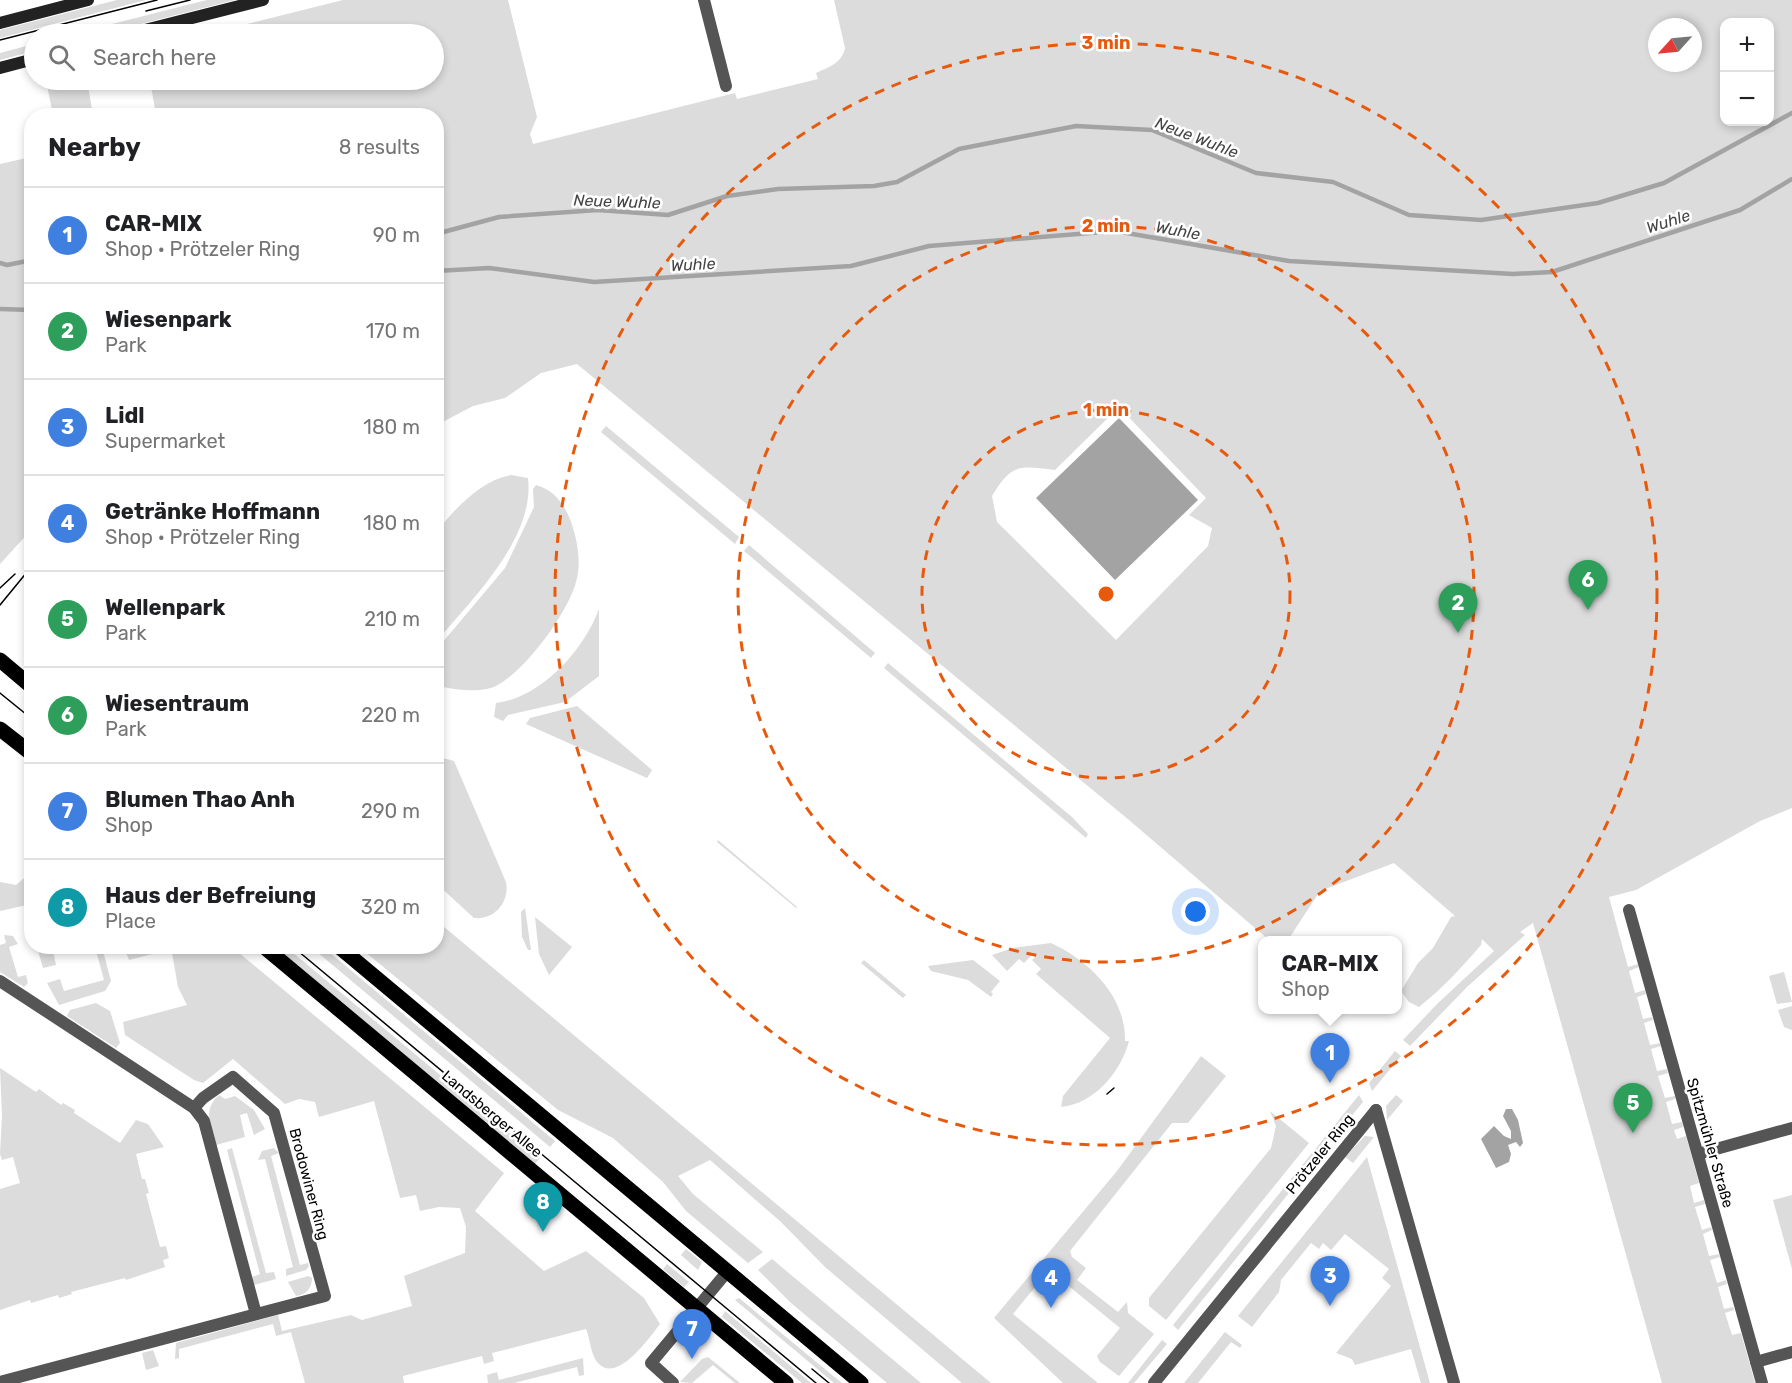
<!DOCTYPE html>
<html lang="en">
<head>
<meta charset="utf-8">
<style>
  :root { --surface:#fff; --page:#f6f6f6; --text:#202124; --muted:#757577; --line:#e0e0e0; --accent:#2563eb }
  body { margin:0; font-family:Rubik,sans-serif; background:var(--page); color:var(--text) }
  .controls { position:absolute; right:18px; top:18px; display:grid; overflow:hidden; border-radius:12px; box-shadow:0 3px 9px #0003 }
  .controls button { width:54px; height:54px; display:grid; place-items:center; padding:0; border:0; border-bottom:2px solid var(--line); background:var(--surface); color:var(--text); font:30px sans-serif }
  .compass { position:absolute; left:1648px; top:18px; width:54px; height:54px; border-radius:50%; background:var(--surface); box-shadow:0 3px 9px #0003; rotate:243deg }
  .you { position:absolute; left:1196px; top:912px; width:21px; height:21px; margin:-15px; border:4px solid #fff; border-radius:50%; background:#1a73e8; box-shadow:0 0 0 9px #1a73e833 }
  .badge { display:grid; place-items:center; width:39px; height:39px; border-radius:50%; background:var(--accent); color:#fff; font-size:20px; font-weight:700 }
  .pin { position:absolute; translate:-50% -50px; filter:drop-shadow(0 2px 3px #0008) }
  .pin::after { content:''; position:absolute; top:32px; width:21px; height:18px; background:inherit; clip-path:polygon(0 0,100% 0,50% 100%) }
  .popup { position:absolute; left:1258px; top:936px; width:144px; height:78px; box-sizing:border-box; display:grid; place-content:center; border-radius:12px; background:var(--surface); filter:drop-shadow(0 2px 4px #0005); font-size:20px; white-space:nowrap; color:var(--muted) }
  .popup b { font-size:22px; color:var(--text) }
  .popup::after { content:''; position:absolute; left:50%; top:100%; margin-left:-12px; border:12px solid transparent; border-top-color:var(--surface) }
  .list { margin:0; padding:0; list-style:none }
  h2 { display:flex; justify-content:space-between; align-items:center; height:78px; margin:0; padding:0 24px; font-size:26px }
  h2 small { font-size:20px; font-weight:400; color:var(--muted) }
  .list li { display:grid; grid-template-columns:39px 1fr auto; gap:18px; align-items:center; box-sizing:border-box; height:96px; padding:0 24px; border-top:2px solid var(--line) }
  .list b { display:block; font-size:22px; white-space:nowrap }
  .list p { margin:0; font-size:20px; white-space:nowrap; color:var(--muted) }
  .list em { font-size:20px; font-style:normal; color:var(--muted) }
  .icon { flex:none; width:33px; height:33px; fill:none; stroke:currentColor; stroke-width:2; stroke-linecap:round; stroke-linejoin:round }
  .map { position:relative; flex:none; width:1792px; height:1383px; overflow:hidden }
  .search { position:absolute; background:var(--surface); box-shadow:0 3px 9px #0003; left:24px; top:24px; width:420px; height:66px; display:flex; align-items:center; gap:15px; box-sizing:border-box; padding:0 21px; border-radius:33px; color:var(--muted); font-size:22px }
  .panel { position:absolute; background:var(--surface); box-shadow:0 3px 9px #0003; left:24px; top:108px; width:420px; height:846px; border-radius:24px }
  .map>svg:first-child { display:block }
</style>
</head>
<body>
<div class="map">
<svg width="1792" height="1383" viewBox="0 0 1792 1383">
  <rect width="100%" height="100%" fill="#fff"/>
  <g fill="#dcdcdc" fill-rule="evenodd">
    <polygon points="117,0 146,0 0,38 0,30"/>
    <polygon points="207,0 235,0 101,34 72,34"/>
    <path d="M343 0H508L537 117 530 134 533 144 735 93 737 99 818 79 816 73C829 67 842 63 845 48L834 0H1792V808L1760 821 1636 890 1609 897 1628 967 1638 964 1639 967 1629 971 1635 993 1645 990 1646 994 1637 997 1643 1019 1652 1017 1653 1020 1644 1023 1650 1045 1660 1043 1661 1046 1651 1049 1657 1071 1667 1069 1668 1073 1658 1076 1665 1098 1675 1096V1099L1666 1102 1672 1124 1682 1122 1683 1127 1674 1130 1677 1139 1686 1136 1699 1183 1690 1186 1694 1203 1704 1200 1705 1204 1695 1207 1702 1230 1711 1227 1712 1230 1703 1234 1709 1256 1719 1254 1720 1257 1710 1260 1717 1283 1726 1280 1727 1284 1718 1287 1724 1309 1733 1307 1734 1310 1725 1313 1732 1335 1741 1333 1755 1383H1662L1533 923 1520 932 1525 935 1467 987 1410 1046 1403 1040 1437 1004 1494 951 1482 939 1481 945C1462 967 1443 988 1419 1007L1409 1002 1401 991 1418 963 1433 948 1451 917 1455 916 1394 863 1320 891 1288 940H1269L1129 820 577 364 541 373 505 398 473 406 437 425 436 116 156 115 150 81 104 89 103 80H434V34H207ZM1724 22H1770V122H1724ZM1657 27H1693V63H1657ZM1119 407 1206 498 1189 515 1212 528 1208 546 1116 640 997 522 992 496C1012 463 1019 466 1055 470Z"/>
    <polygon points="34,44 34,51 0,60 0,53"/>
    <polygon points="46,80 87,80 93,115 53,115"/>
    <polygon points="31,157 31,530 0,564 0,164"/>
    <polygon points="606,426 739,537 735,544 601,432"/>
    <path d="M511 475 528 478C535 538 473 598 437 641V531C455 509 481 480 511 475Z"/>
    <path d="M536 485C554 490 563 503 570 519 577 538 582 562 576 582 568 613 519 682 487 689 470 692 453 689 437 686V649L505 568 534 507 533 489Z"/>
    <polygon points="749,545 875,653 871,658 744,551"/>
    <path d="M599 609V676L565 702 508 715 503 721 494 717 496 703C541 698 584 650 599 609Z"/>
    <polygon points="31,620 32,659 31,659 26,654 26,635 24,633"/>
    <polygon points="888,663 1072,817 1088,834 1086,838 884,668"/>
    <polygon points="577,706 652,770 647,778 526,724 530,718"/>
    <path d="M443 758 454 761 506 882C510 901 495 920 474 918L437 884V764Z"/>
    <polygon points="718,840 797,907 796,908 717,842"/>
    <polygon points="31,872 31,921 27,905 0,911 0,882 16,885"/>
    <polygon points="525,908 531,950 528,950 522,937 521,912"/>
    <polygon points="535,917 572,947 549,975 539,954"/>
    <polygon points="437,921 991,1383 962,1383 825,1267 781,1222 710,1160 678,1176 693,1194 763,1252 748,1263 686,1211 663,1182 613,1138 558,1110 359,947 436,946"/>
    <polygon points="4,935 13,936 18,944 9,947 18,977 26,975 28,983 24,987 0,972 0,945 6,943"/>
    <path d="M1051 943C1090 961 1126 997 1125 1041H1129C1121 1072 1094 1104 1061 1107L1063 1096 1110 1038 1036 974 1041 969 1032 960 1035 957 1032 955 1024 963 1019 959 1007 971 992 955 1013 948Z"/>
    <polygon points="37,947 37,946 71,947 53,951 56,965 43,968"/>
    <polygon points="95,947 102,947 111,981 105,991 59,1005 47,983 60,979 64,991 104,980"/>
    <path d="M124 947H232L504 1173 475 1211 544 1271 586 1251 644 1298 660 1324C650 1337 618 1383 599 1364 591 1357 590 1338 586 1329L492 1353 494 1361 484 1364 482 1356 403 1376 404 1383H305L291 1332 276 1336 273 1324 179 1349V1358L175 1359 176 1343 278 1315 282 1331 351 1315 362 1320 412 1306 404 1276 465 1253 466 1227 460 1208 439 1207 420 1211 416 1195 400 1198 374 1101 319 1117 315 1102 299 1099 285 1104 233 1059 203 1083 194 1080 125 1035 123 1022 187 1005 178 987 172 953 168 950 129 960Z"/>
    <polygon points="275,947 286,947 540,1158 535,1164"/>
    <polygon points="311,947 323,947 555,1141 550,1147"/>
    <polygon points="864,960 906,995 903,998 861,963"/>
    <polygon points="973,960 1000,981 991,992 993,994 991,997 968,980 931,971 928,966"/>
    <polygon points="1784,972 1792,1002 1777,1004 1769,976"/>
    <polygon points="96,1003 110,1011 120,1043 116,1048 67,1016 70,1010"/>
    <polygon points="1792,1006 1792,1030 1784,1027 1778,1010"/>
    <polygon points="1395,1051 1401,1056 1372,1091 1369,1083"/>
    <polygon points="1201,1056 1226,1076 1188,1123 1172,1123 1070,1251 1072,1257 1086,1268 1077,1280 1118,1312 1127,1302 1128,1313 1154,1334 1119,1376 1100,1362 1097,1356 1120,1328 1049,1270 1013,1314 1098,1383 1063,1383 994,1318 1117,1171"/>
    <polygon points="0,1068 36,1092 39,1089 61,1105 63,1103 75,1110 74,1113 120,1143 136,1120 148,1124 164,1147 136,1154 142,1179 145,1179 149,1193 146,1194 160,1247 166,1246 169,1258 163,1260 165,1267 126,1280 125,1278 71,1292 72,1294 59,1298 58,1295 31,1303 30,1300 0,1310 0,1189 20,1183 13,1157 2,1160 0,1154 2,1115"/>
    <path d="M219 1095 225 1099 235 1096 254 1110 265 1129 254 1135 247 1113 240 1115 245 1137 216 1145C211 1125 202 1110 219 1095Z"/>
    <polygon points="1359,1095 1363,1102 1178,1330 1173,1325"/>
    <polygon points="1396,1095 1403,1101 1387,1120 1386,1106"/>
    <polygon points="1270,1111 1309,1143 1166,1320 1149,1306 1149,1298 1271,1148 1276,1126"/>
    <polygon points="1365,1136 1374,1137 1353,1163 1345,1157"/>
    <polygon points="232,1148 266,1273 274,1272 276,1279 254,1285 252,1277 260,1274 227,1150"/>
    <polygon points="274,1148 279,1153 271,1156 300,1265 308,1263 309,1266 306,1270 286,1276 286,1269 293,1267 265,1159 258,1160 262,1151"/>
    <polygon points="1367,1157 1430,1383 1421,1383 1411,1349 1355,1365 1352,1359 1336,1353 1391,1286 1382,1278 1389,1269 1345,1234 1331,1250 1323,1243 1319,1249 1311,1243 1281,1280 1279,1292 1252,1327 1238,1316"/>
    <polygon points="1792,1195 1792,1269 1773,1200"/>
    <polygon points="686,1249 702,1262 698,1270 681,1255"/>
    <polygon points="772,1259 921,1383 887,1383 791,1303 758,1270"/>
    <polygon points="667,1264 689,1282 684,1287 663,1269"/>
    <path d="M308 1276 312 1278C312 1288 306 1295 296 1296L288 1282Z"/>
    <polygon points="739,1298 832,1375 842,1383 834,1383 735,1300"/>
    <polygon points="725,1311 811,1383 802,1383 722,1317"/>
    <polygon points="1225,1332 1242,1345 1240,1348 1231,1342 1198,1383 1184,1383"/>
    <polygon points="1162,1340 1167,1344 1134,1383 1128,1383"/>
    <polygon points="153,1350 159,1366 146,1370 142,1353"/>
    <polygon points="708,1357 740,1383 735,1383 713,1365 692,1383 680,1382 702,1359"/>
    <polygon points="583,1358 584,1375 579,1376 577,1367 514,1383 488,1383 487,1375 497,1372 499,1380"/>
  </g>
  <g fill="#a3a3a3">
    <polygon points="1119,418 1198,500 1115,580 1036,498"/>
    <polygon points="1506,1109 1512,1109 1518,1120 1523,1143 1520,1147 1516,1142 1508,1145 1511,1154 1509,1162 1496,1168 1481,1139 1494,1126 1504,1136 1511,1139 1511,1131 1503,1116"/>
  </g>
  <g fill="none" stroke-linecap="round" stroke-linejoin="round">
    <g stroke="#a3a3a3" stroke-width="4.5">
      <polyline points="436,234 499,217 598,210 668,215 727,196 778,189 874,186 897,182 959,149 1076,126 1152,130 1256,173 1333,182 1409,215 1481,220 1598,203 1664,183 1792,113"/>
      <polyline points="0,263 7,265 32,260"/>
      <polyline points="436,271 489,268 594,282 851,266 929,246 1115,231 1289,261 1513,274 1552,272 1740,210 1792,179"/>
      <polyline points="0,309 32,310"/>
    </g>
    <g stroke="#555" stroke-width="12">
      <polyline points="704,0 726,86"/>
      <polyline points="1629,910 1762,1383"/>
      <polyline points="0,981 194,1108 204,1121 256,1314"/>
      <polyline points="1376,1110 1454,1383"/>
      <polyline points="1698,1154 1792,1128"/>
      <polyline points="1756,1362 1792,1352"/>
      <polyline points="0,1382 325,1296 274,1113 233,1077 203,1098 194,1108"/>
      <polyline points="673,1383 651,1363 727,1272"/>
      <polyline points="1154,1383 1376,1110"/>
    </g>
    <g stroke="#222" stroke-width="12">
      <polyline points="0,23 88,0"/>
      <polyline points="129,34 263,0"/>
      <polyline points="0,68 34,59"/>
    </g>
    <g stroke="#000" stroke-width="15">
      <polyline points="0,660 32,687"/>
      <polyline points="0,729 32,754"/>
      <polyline points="263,946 786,1383"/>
      <polyline points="338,946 861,1383"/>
    </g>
    <g stroke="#000" stroke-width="1.5">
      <polyline points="146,11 190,0"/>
      <polyline points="0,40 157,0"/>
      <polyline points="0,588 15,574"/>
      <polyline points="0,605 32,566"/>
      <polyline points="0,693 32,719"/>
      <polyline points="292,946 816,1383"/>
      <polyline points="1107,1094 1114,1088"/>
      <polyline points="812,1369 829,1383"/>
    </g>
  </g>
  <g fill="none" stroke="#e8590c" stroke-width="3" stroke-dasharray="10 8">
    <circle cx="1106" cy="594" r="184"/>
    <circle cx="1106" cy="594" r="368"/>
    <circle cx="1106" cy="594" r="551"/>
  </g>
  <g text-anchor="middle" stroke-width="5" stroke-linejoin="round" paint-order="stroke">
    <g font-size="15" fill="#000" stroke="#fff">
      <text transform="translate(492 1114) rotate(40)" y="5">Landsberger Allee</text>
      <text transform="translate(1710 1143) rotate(74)" y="5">Spitzmühler Straße</text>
      <text transform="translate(1320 1154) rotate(-51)" y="5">Prötzeler Ring</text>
      <text transform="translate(309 1184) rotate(75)" y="5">Brodowiner Ring</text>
    </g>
    <g font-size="16" font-style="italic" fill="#444" stroke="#fff">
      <text transform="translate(1197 137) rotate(21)" y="6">Neue Wuhle</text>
      <text transform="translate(617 201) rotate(2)" y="6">Neue Wuhle</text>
      <text transform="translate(1668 221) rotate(-18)" y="6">Wuhle</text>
      <text transform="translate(1178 230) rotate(10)" y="6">Wuhle</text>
      <text transform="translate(693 264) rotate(-3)" y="6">Wuhle</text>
    </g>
  </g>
  <circle cx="1106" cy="594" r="9" fill="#e8590c" stroke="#fff" stroke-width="3"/>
  <g font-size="18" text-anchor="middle" font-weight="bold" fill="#e8590c" stroke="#fff" stroke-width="5" stroke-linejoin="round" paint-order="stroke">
    <text x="1106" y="49">3 min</text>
    <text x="1106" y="232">2 min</text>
    <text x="1106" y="416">1 min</text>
  </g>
</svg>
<div class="controls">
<button>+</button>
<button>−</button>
</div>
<svg class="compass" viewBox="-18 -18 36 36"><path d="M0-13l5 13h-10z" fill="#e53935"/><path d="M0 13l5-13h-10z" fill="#757577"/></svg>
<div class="you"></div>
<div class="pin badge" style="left:1330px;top:1083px;background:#3f7fe0">1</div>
<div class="popup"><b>CAR-MIX</b>Shop</div>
<div class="pin badge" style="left:1458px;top:633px;background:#2e9e5b">2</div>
<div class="pin badge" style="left:1330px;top:1306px;background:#3f7fe0">3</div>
<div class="pin badge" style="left:1051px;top:1308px;background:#3f7fe0">4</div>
<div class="pin badge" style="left:1633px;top:1133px;background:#2e9e5b">5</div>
<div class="pin badge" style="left:1588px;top:610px;background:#2e9e5b">6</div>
<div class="pin badge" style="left:692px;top:1359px;background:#3f7fe0">7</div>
<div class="pin badge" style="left:543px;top:1232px;background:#0f9aa8">8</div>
<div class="search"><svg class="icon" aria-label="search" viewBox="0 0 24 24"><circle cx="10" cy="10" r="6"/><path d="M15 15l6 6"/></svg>Search here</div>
<section class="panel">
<h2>Nearby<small>8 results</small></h2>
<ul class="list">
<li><span class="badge" style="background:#3f7fe0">1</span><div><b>CAR-MIX</b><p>Shop · Prötzeler Ring</p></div><em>90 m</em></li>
<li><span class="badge" style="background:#2e9e5b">2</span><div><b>Wiesenpark</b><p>Park</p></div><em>170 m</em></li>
<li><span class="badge" style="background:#3f7fe0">3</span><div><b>Lidl</b><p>Supermarket</p></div><em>180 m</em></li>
<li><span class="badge" style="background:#3f7fe0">4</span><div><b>Getränke Hoffmann</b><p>Shop · Prötzeler Ring</p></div><em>180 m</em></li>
<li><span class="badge" style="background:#2e9e5b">5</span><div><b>Wellenpark</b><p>Park</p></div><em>210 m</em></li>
<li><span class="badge" style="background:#2e9e5b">6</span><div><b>Wiesentraum</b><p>Park</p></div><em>220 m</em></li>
<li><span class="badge" style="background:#3f7fe0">7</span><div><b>Blumen Thao Anh</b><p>Shop</p></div><em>290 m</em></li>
<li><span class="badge" style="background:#0f9aa8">8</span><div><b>Haus der Befreiung</b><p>Place</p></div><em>320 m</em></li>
</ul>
</section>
</div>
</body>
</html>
